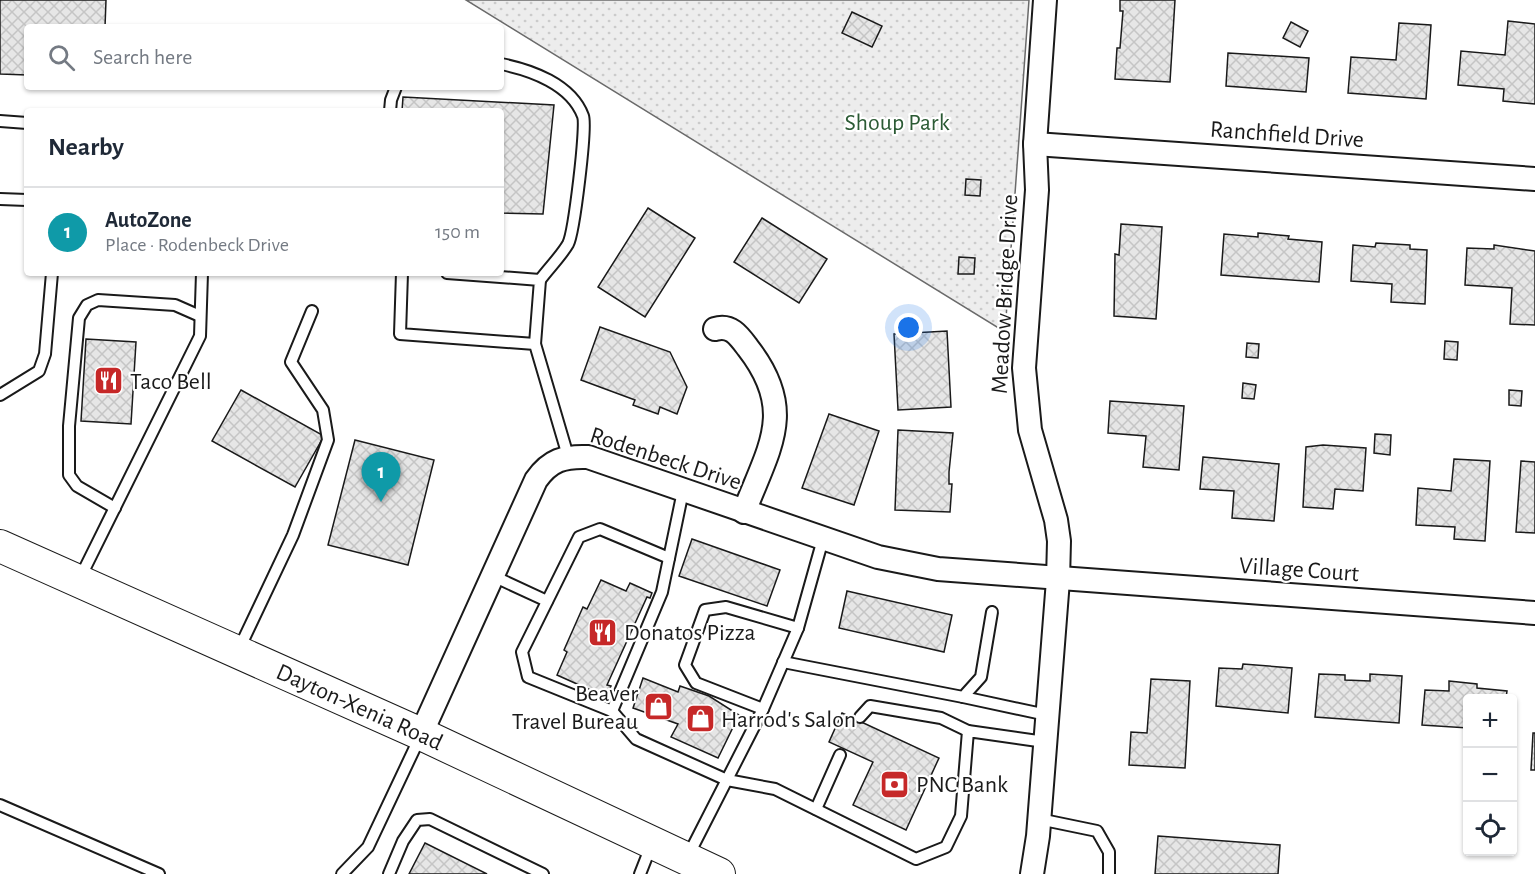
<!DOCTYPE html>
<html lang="en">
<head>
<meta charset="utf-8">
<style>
  :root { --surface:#fff; --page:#f6f6f7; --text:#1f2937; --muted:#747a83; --line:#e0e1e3; --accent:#0f766e }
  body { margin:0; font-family:"Alegreya Sans",sans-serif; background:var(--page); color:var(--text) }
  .controls { position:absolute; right:18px; bottom:18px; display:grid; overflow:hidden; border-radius:6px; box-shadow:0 2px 4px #0004 }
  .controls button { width:54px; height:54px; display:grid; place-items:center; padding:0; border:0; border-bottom:2px solid var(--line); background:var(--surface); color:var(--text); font:30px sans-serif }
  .you { position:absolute; left:909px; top:328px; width:21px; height:21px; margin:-15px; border:4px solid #fff; border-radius:50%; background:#1a73e8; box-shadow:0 0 0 9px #1a73e833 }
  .badge { display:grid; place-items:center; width:39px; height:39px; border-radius:50%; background:var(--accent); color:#fff; font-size:20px; font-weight:700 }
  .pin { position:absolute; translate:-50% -50px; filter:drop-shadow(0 2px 3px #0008) }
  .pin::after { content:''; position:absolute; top:32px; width:21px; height:18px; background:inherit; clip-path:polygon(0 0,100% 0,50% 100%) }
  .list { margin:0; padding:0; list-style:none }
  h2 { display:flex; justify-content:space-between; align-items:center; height:78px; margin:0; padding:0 24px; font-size:26px }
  h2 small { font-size:20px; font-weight:400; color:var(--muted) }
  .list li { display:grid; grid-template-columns:39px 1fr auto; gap:18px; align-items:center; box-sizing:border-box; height:90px; padding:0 24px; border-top:2px solid var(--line) }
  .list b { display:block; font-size:22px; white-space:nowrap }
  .list p { margin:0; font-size:20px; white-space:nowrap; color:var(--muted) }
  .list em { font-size:20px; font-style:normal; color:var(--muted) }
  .icon { flex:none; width:33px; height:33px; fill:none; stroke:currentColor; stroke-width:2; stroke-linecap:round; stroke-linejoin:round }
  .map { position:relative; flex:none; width:1535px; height:874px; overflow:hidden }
  .search { position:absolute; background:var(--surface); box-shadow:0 2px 4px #0004; left:24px; top:24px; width:480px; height:66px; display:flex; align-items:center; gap:15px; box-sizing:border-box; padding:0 21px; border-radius:6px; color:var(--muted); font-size:22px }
  .panel { position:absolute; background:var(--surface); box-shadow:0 2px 4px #0004; left:24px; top:108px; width:480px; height:168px; border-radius:6px }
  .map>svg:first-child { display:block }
</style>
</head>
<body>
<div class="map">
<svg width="1535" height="874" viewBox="0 0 1535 874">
  <defs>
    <pattern id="park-dots" width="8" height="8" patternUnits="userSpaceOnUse" patternTransform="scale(1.5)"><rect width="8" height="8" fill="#ededed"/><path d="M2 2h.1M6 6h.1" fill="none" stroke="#cbcbcb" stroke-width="1.8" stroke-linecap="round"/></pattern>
    <pattern id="building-cross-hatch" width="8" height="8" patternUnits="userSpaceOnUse" patternTransform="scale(1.5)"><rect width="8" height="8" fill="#e6e6e6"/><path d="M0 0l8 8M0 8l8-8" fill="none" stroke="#c5c5c5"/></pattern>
  </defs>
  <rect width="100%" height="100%" fill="#fff"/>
  <polygon fill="url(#park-dots)" stroke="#6a6a6a" stroke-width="1.5" points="466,0 1029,0 1005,332"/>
  <g fill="url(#building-cross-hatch)" stroke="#1a1a1a" stroke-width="1.5">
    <polygon points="0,0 106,0 105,27 27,27 27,75 0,74"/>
    <polygon points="1120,0 1175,0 1170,82 1115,79 1117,48 1120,48 1123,11 1120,11"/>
    <polygon points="852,12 882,26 872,47 842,33"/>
    <polygon points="1508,21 1535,24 1535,104 1503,101 1504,89 1458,85 1461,51 1505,55"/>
    <polygon points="1291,22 1308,31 1300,47 1283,38"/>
    <polygon points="1399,23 1431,25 1426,99 1348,93 1351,57 1396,60"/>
    <polygon points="1228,53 1309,58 1306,92 1226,86"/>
    <polygon points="403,97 554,105 543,214 501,213 501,111 402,111"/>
    <polygon points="966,179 981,180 980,196 965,195"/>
    <polygon points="648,208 695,238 645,317 598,287"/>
    <polygon points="762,218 827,259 799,303 734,262"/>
    <polygon points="1121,224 1162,227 1156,319 1114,316 1115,254 1119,255"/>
    <polygon points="1258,233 1289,236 1288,239 1322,242 1319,282 1221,275 1224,234 1258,237"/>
    <polygon points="1376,243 1410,245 1410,249 1427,250 1425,304 1391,302 1392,284 1351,281 1353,245 1375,247"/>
    <polygon points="1494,245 1535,251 1535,325 1510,324 1512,288 1465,285 1467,248 1494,249"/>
    <polygon points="959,257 975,258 974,274 958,274"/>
    <polygon points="600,327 670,352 687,387 677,414 660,407 658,414 633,405 635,400 581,380"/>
    <polygon points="947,331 951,407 898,410 894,334"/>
    <polygon points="86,339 136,342 131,424 81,421"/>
    <polygon points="1445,341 1458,342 1457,360 1444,359"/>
    <polygon points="1247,343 1259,344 1258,358 1246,357"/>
    <polygon points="1243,383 1256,385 1254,399 1242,398"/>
    <polygon points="241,390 324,436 295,487 212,441"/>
    <polygon points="1509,390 1522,391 1521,406 1509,405"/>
    <polygon points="1110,401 1184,406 1179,470 1143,467 1146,436 1108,433"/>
    <polygon points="829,414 879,431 854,505 802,488"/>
    <polygon points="898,430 953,433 949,472 949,484 952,484 950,512 895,510"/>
    <polygon points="1375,434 1391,435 1390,455 1374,453"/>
    <polygon points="355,440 434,460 408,565 328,545"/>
    <polygon points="1323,445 1366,448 1363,491 1335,489 1333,509 1303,507 1306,447"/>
    <polygon points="1203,457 1279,464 1274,521 1232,518 1234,491 1200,489"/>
    <polygon points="1454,459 1490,461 1485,541 1454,539 1455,527 1416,525 1418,488 1451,491"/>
    <polygon points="1521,461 1535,462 1535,533 1516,532"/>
    <polygon points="692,539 780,570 767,606 679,576"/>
    <polygon points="601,580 626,591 630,583 652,593 650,598 647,597 607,685 611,686 606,697 557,675 567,652 564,650 583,607 587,609"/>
    <polygon points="847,591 952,615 944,652 839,628"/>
    <polygon points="1243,664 1292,668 1288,713 1216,706 1219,668 1242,669"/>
    <polygon points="1319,674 1345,675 1345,680 1370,681 1370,674 1402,676 1399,723 1315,717"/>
    <polygon points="643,678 678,692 680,686 709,696 739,715 718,758 671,737 678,724 633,708"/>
    <polygon points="1151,679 1190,681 1185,768 1129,765 1131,732 1147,733"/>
    <polygon points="1449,681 1477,684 1477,688 1507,691 1506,698 1468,698 1468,728 1422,725 1425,690 1449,691"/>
    <polygon points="842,713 939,758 906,830 853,805 873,762 829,742"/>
    <polygon points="1533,733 1535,733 1535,770 1531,770"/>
    <polygon points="1158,836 1280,845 1278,874 1155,874"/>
    <polygon points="425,843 487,874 409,874"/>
  </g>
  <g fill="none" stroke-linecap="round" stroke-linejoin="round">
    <defs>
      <g id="service">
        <path d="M501 64C531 70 571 84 583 116 587 126 574 233 568 244 561 256 549 268 540 280"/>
        <polyline points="390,111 391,100 396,87"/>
        <polyline points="0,121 27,123"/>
        <polyline points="0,199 27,200"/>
        <polyline points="402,273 400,334 535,344 568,456"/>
        <polyline points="447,273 540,280 535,344"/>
        <polyline points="0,395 39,371 45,354 52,273"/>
        <polyline points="115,508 77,486 69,475 69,426 79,318 87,305 98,300 175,305 200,316"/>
        <polyline points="669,558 600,529 579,537 522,652 528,677 612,711 636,739 727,780 775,789 916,859 946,847 961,816 968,731 1045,742"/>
        <polyline points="493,576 547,601"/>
        <polyline points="80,578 200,336 202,273"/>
        <polyline points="239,649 293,535 328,440 323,410 291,362 312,311"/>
        <polyline points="783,662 963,697 981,677 992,612"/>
        <polyline points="963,697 1047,715"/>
        <polyline points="763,709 696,683 685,665 705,610 726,607 798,628"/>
        <polyline points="612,711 662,592 683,491"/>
        <polyline points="860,717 870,706 941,718 968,731"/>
        <polyline points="0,805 159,874"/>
        <polyline points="816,809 840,755"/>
        <polyline points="1039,819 1097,831 1109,852 1109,874"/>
        <polyline points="688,856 763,709 798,628 823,539"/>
        <polyline points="342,874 368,847 420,737"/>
        <polyline points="389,874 403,841 417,820 430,819 543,874"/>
        <polyline points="640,874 651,846"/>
      </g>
      <g id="minor">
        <polyline points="1035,144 1535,179"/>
        <path d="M715 329C731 324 739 336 748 348 797 411 769 447 744 512"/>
        <path d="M421 734 536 480C550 460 564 456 588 457L878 557 938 569 1535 613"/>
        <polyline points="1032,874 1038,836 1058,580 1059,541 1056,520 1030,430 1024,368 1037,190 1035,144 1045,0"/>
      </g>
      <g id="secondary">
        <path id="s1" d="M0 546 421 734 719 874"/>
      </g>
    </defs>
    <use href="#service" stroke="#1a1a1a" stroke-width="14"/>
    <use href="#minor" stroke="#1a1a1a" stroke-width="26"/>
    <use href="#secondary" stroke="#1a1a1a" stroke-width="34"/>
    <use href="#service" stroke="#fff" stroke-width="10"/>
    <use href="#minor" stroke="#fff" stroke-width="22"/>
    <use href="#secondary" stroke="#fff" stroke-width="32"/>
  </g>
  <defs>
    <symbol id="restaurant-square" viewBox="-11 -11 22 22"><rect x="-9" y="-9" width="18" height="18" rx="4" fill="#c62828" stroke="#fff"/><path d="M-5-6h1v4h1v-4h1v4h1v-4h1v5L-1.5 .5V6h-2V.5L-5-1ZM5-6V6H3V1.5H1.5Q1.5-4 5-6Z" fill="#fff"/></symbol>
    <symbol id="shop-square" viewBox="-11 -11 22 22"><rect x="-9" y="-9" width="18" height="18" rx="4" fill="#c62828" stroke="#fff"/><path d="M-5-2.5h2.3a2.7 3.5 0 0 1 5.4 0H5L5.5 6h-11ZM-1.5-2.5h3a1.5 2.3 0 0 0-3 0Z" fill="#fff"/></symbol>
    <symbol id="bank-square" viewBox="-11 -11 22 22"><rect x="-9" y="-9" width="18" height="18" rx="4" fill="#c62828" stroke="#fff"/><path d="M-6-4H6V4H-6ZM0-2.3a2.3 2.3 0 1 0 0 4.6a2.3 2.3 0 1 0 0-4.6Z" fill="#fff"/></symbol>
  </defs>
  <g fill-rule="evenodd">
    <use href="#restaurant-square" x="92" y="364" width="33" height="33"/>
    <use href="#restaurant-square" x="586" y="616" width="33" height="33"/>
    <use href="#shop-square" x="642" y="690" width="33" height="33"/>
    <use href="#shop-square" x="684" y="702" width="33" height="33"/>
    <use href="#bank-square" x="878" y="768" width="33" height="33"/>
  </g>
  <g text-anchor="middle" stroke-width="4.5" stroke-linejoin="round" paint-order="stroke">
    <g font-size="24" fill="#2b5a34" stroke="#fff">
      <text x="897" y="130">Shoup Park</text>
    </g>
    <g font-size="24" fill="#1a1a1a" stroke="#fff">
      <text transform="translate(1287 134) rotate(4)" y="8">Ranchfield Drive</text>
      <text transform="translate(1004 294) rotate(-87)" y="8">Meadow Bridge Drive</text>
      <text transform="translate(666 458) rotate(18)" y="8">Rodenbeck Drive</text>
      <text transform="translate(1299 569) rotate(4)" y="8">Village Court</text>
      <text dy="8" stroke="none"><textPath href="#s1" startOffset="394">Dayton-Xenia Road</textPath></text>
    </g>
    <g font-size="24" fill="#1a1a1a" stroke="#fff" text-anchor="start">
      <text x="130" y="389">Taco Bell</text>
      <text x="624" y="640">Donatos Pizza</text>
      <text x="638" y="701" text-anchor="end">Beaver<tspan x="638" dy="28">Travel Bureau</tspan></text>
      <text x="721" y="727">Harrod's Salon</text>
      <text x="916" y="792">PNC Bank</text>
    </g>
  </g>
</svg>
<div class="controls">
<button>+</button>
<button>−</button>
<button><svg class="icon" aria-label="locate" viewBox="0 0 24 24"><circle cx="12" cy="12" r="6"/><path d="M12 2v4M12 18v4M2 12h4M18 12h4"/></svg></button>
</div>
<div class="you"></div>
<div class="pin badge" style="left:381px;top:502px;background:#0f9aa8">1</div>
<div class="search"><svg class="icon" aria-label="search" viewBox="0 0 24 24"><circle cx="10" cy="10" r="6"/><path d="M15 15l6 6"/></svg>Search here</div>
<section class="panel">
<h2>Nearby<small></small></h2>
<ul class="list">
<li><span class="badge" style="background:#0f9aa8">1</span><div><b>AutoZone</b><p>Place · Rodenbeck Drive</p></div><em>150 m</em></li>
</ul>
</section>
</div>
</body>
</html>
